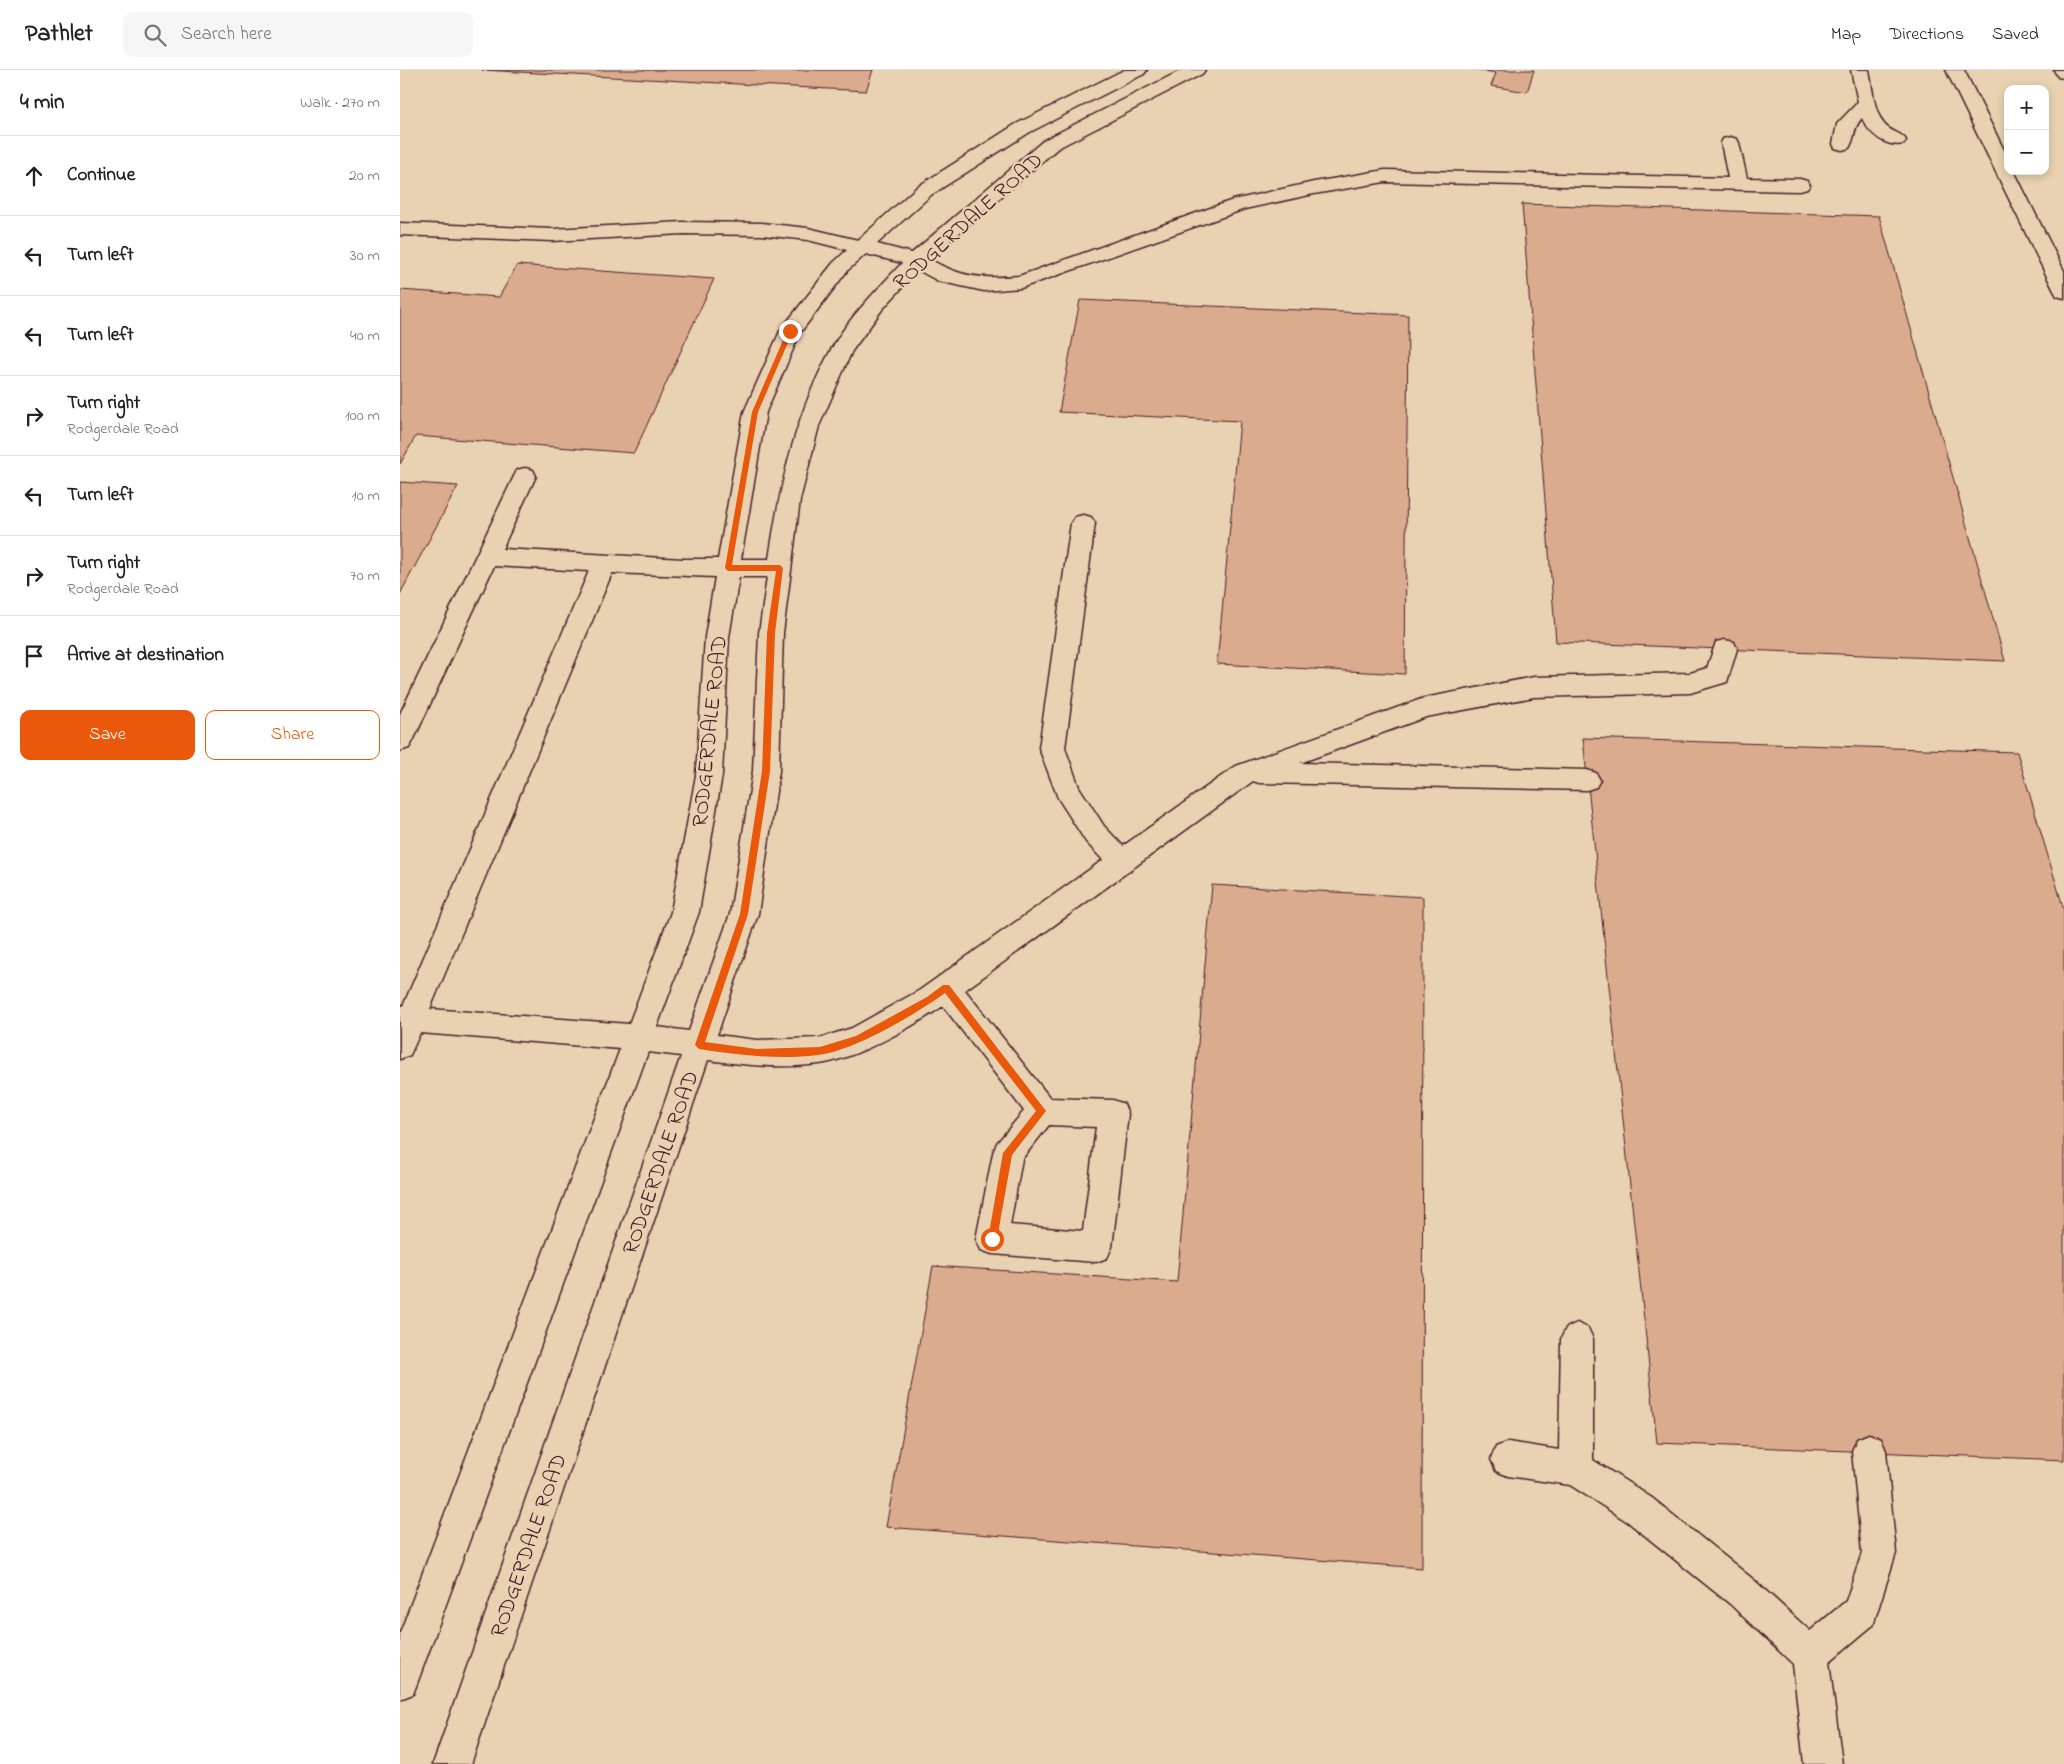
<!DOCTYPE html>
<html lang="en">
<head>
<meta charset="utf-8">
<style>
  :root { --surface:#fff; --page:#f6f6f6; --text:#222; --muted:#767676; --line:#e0e0e0; --accent:#ea580c }
  body { margin:0; font-family:"Indie Flower",sans-serif; background:var(--page); color:var(--text) }
  .controls { position:absolute; right:15px; top:15px; display:grid; overflow:hidden; border-radius:10px; box-shadow:0 2px 8px #0003 }
  .controls button { width:45px; height:45px; display:grid; place-items:center; padding:0; border:0; border-bottom:1px solid var(--line); background:var(--surface); color:var(--text); font:25px sans-serif }
  .stop { position:absolute; width:15px; height:15px; margin:-11px; border:4px solid #ea580c; border-radius:50%; background:#fff }
  .stop.end { background:#ea580c; border-color:#fff; box-shadow:0 1px 5px #0008 }
  .list { margin:0; padding:0; list-style:none }
  h2 { display:flex; justify-content:space-between; align-items:center; height:65px; margin:0; padding:0 20px; font-size:21px }
  h2 small { font-size:16px; font-weight:400; color:var(--muted) }
  .list li { display:grid; grid-template-columns:32px 1fr auto; gap:15px; align-items:center; box-sizing:border-box; height:80px; padding:0 20px; border-top:1px solid var(--line) }
  .list b { display:block; font-size:19px; white-space:nowrap }
  .list p { margin:0; font-size:16px; white-space:nowrap; color:var(--muted) }
  .list em { font-size:16px; font-style:normal; color:var(--muted) }
  .actions { display:flex; gap:10px; padding:15px 20px }
  .actions a { flex:1; padding:11px 0; border:1px solid var(--accent); border-radius:10px; text-align:center; font-size:18px; color:var(--accent) }
  .actions .main { background:var(--accent); color:#fff }
  .icon { flex:none; width:28px; height:28px; fill:none; stroke:currentColor; stroke-width:2; stroke-linecap:round; stroke-linejoin:round }
  .map { position:relative; flex:none; width:1664px; height:1694px; overflow:hidden }
  header { display:flex; align-items:center; gap:30px; box-sizing:border-box; height:70px; padding:0 25px; background:var(--surface); border-bottom:1px solid var(--line) }
  header strong { font-size:24px }
  nav { display:flex; gap:28px; margin-inline-start:auto; font-size:18px }
  .search { width:350px; height:45px; background:var(--page); display:flex; align-items:center; gap:12px; box-sizing:border-box; padding:0 18px; border-radius:10px; color:var(--muted); font-size:19px }
  main { display:flex }
  aside { flex:1; background:var(--surface) }
  .map>svg:first-child { display:block }
</style>
</head>
<body>
<header>
<strong>Pathlet</strong>
<div class="search"><svg class="icon" aria-label="search" viewBox="0 0 24 24"><circle cx="10" cy="10" r="6"/><path d="M15 15l6 6"/></svg>Search here</div>
<nav><a>Map</a><a>Directions</a><a>Saved</a></nav>
</header>
<main>
<aside>
<h2>4 min<small>Walk · 270 m</small></h2>
<ul class="list">
<li><svg class="icon" aria-label="ahead" viewBox="0 0 24 24"><path d="M12 20V5M6 11l6-6 6 6"/></svg><div><b>Continue</b></div><em>20 m</em></li>
<li><svg class="icon" aria-label="left" viewBox="0 0 24 24"><path d="M17 20v-9H6M10 6l-5 5 5 5"/></svg><div><b>Turn left</b></div><em>30 m</em></li>
<li><svg class="icon" aria-label="left" viewBox="0 0 24 24"><path d="M17 20v-9H6M10 6l-5 5 5 5"/></svg><div><b>Turn left</b></div><em>40 m</em></li>
<li><svg class="icon" aria-label="right" viewBox="0 0 24 24"><path d="M7 20v-9h11M14 6l5 5-5 5"/></svg><div><b>Turn right</b><p>Rodgerdale Road</p></div><em>100 m</em></li>
<li><svg class="icon" aria-label="left" viewBox="0 0 24 24"><path d="M17 20v-9H6M10 6l-5 5 5 5"/></svg><div><b>Turn left</b></div><em>10 m</em></li>
<li><svg class="icon" aria-label="right" viewBox="0 0 24 24"><path d="M7 20v-9h11M14 6l5 5-5 5"/></svg><div><b>Turn right</b><p>Rodgerdale Road</p></div><em>70 m</em></li>
<li><svg class="icon" aria-label="arrive" viewBox="0 0 24 24"><path d="M6 21V4h12l-3 4 3 4H6"/></svg><div><b>Arrive at destination</b></div></li>
</ul>
<div class="actions"><a class="main">Save</a><a>Share</a></div>
</aside>
<div class="map">
<svg width="1664" height="1694" viewBox="0 0 1664 1694">
  <rect width="100%" height="100%" fill="#e8d2b1"/>
  <filter id="ink" filterUnits="userSpaceOnUse"><feTurbulence type="fractalNoise" baseFrequency=".02" numOctaves="2"/><feDisplacementMap in="SourceGraphic" scale="10" xChannelSelector="R" yChannelSelector="G"/><feConvolveMatrix kernelMatrix="1 2 1 2 8 2 1 2 1" color-interpolation-filters="sRGB"/></filter>
  <g filter="url(#ink)">
    <g fill="#dbab8d" stroke="#4a1f2b">
      <polygon points="82,0 473,0 466,21"/>
      <polygon points="1078,0 1134,0 1127,22 1091,16 1096,3"/>
      <polygon points="1122,134 1479,146 1605,591 1156,572"/>
      <polygon points="117,195 314,209 234,383 16,366 0,394 0,220 99,227"/>
      <polygon points="680,230 1008,245 1005,604 817,594 840,351 659,342"/>
      <polygon points="0,412 58,416 0,524"/>
      <polygon points="1183,668 1617,682 1664,840 1664,1390 1257,1373"/>
      <polygon points="812,815 1023,827 1022,1498 486,1457 533,1196 777,1212"/>
    </g>
    <g fill="none" stroke-linecap="round" stroke-linejoin="round">
      <defs>
        <g id="minor">
          <path d="M724 0H747L744 4 630 62 531 125 477 174 512 183 644 70 782 0H805L802 4 658 78 529 189C563 208 581 209 619 206L833 130 914 112 985 100 1328 108 1321 73 1323 69 1330 67 1337 69 1339 73 1347 108 1400 109 1407 111 1410 115 1407 119 1400 121 985 112 914 124 845 139 621 218 584 221 538 211 518 200 481 241 452 281 419 356 400 430 383 563 379 701 358 844 317 965 357 970 420 968 452 958 520 920 703 790 686 772 658 728 639 678 671 453 675 447 683 445 691 447 695 453 665 678 679 717 704 756 723 776 836 696 1024 628 1134 607 1290 603 1307 598 1316 572 1325 570 1334 572 1337 579 1327 612 1290 623 1134 627 1026 647 900 693 1187 700 1196 703 1200 710 1196 717 1187 720 859 713 853 711 565 920 650 1028 713 1030 724 1034 728 1044 712 1177 707 1188 696 1192 592 1184 581 1180 576 1169 593 1083 597 1073 624 1041 543 936C514 956 454 990 419 994 382 999 345 995 308 990L71 1694H33L281 986 248 982 18 1611 13 1624 0 1629V1563L220 979 20 963 10 985 0 989V936H3L189 501 94 496 13 671 9 678 0 681V644L117 400 125 398 133 400 136 406 102 479 283 489H318L344 342 380 261 433 193 447 180 408 170 362 165 283 164 152 171 0 165V153L152 159 283 152 362 153 408 158 458 170 517 117 616 54ZM466 184 502 193C478 219 449 247 432 278 395 344 380 416 369 489H341L366 342 400 263 447 201ZM212 503 315 507 305 567 296 705 271 842 229 954 30 939ZM339 507H367L359 563 353 701 330 844 289 961 257 957 299 842 322 705 329 567ZM649 1055 696 1057 683 1161 610 1155 622 1089Z"/>
          <path d="M1451 0H1469C1472 16 1474 41 1484 54 1490 62 1501 62 1506 70L1504 74C1486 78 1469 64 1462 48 1452 59 1456 67 1449 78L1442 80 1435 78 1433 74 1437 54 1458 32Z"/>
          <polygon points="1177,1253 1188,1258 1193,1269 1193,1390 1252,1428 1354,1510 1410,1561 1446,1531 1462,1483 1452,1381 1457,1369 1469,1364 1481,1369 1486,1381 1496,1483 1473,1555 1429,1592 1442,1694 1404,1694 1393,1594 1330,1534 1228,1452 1170,1415 1108,1406 1096,1401 1091,1389 1096,1377 1108,1372 1159,1380 1161,1269 1166,1258"/>
        </g>
        <polygon id="major" points="1546,0 1564,0 1608,88 1608,101 1614,101 1664,201 1664,228 1657,226 1654,221"/>
        <polygon id="highway" points="1654,0 1664,0 1664,8 1658,7"/>
      </defs>
      <use href="#minor" stroke="#4a1f2b" stroke-width="3"/>
      <use href="#major" stroke="#4a1f2b" stroke-width="3"/>
      <use href="#highway" stroke="#4a1f2b" stroke-width="3"/>
      <use href="#minor" fill="#e8d2b1" fill-rule="evenodd"/>
      <use href="#major" fill="#e8d2b1" fill-rule="evenodd"/>
      <use href="#highway" fill="#e8d2b1" fill-rule="evenodd"/>
    </g>
  </g>
  <path fill="#ea580c" d="M390 259 393 261 358 342 332 495H380L383 498 375 563 370 701 348 844 305 972 357 979 420 977 456 966 527 927 543 915H549L646 1041 612 1085 597 1169 592 1173 588 1169 603 1083 636 1041 545 923C516 944 454 981 418 985 378 990 339 985 299 979L295 975 340 844 362 701 367 563 376 501H328L325 498 352 342 387 261Z"/>
  <g text-anchor="middle" stroke-width="4.5" stroke-linejoin="round" paint-order="stroke">
    <g font-size="22" fill="#4a1f2b" stroke="#e8d2b1">
      <text transform="translate(567 150) rotate(-42)" y="8">RODGERDALE ROAD</text>
      <text transform="translate(308 661) rotate(-84)" y="8">RODGERDALE ROAD</text>
      <text transform="translate(259 1092) rotate(-71)" y="8">RODGERDALE ROAD</text>
      <text transform="translate(127 1475) rotate(-71)" y="8">RODGERDALE ROAD</text>
    </g>
  </g>
</svg>
<div class="controls">
<button>+</button>
<button>−</button>
</div>
<div class="stop" style="left:592px;top:1169px"></div>
<div class="stop end" style="left:390px;top:261px"></div>
</div>
</main>
</body>
</html>
